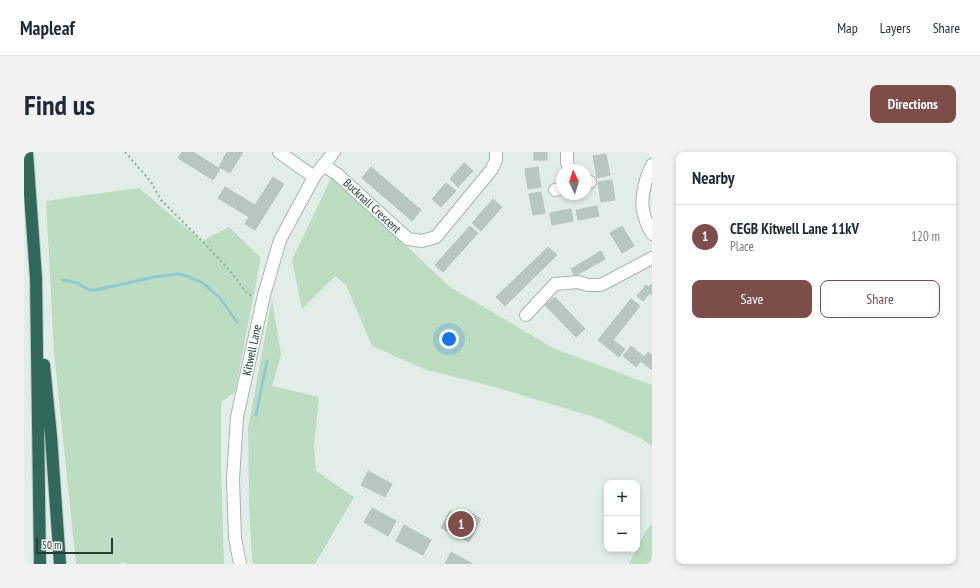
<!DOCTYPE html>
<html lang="en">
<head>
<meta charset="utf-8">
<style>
  :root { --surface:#fff; --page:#f2f2f3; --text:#1f2937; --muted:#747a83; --line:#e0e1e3; --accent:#7c4d49 }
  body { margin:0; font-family:"PT Sans Narrow",sans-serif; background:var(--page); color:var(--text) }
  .controls { position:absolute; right:12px; bottom:12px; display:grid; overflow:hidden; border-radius:8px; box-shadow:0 2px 6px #0003 }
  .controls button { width:36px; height:36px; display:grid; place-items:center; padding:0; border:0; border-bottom:1px solid var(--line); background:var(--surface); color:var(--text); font:20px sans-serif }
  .compass { position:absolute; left:532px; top:12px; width:36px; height:36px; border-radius:50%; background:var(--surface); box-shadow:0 2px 6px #0003; rotate:356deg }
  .scale { position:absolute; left:12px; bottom:10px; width:77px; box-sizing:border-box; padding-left:4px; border:2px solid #233e34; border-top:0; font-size:11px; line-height:14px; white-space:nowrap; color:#233e34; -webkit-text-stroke:3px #f4f9f6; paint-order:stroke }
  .you { position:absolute; left:425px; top:187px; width:14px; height:14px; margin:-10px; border:3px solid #fff; border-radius:50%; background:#1a73e8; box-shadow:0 0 0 6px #1a73e833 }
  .badge { display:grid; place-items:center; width:26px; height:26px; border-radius:50%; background:var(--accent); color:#fff; font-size:13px; font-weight:700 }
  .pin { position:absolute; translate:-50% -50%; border:2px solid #fff; box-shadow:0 1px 4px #0006 }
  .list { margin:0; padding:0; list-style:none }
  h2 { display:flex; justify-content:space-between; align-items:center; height:52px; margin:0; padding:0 16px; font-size:17px }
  h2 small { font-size:13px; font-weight:400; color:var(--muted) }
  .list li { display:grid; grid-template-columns:26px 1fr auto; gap:12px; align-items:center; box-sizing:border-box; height:64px; padding:0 16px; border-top:1px solid var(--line) }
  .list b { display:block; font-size:15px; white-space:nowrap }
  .list p { margin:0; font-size:13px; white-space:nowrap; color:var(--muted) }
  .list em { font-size:13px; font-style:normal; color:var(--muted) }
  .actions { display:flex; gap:8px; padding:12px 16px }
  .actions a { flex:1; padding:9px 0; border:1px solid var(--accent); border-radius:8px; text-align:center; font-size:14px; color:var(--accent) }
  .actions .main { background:var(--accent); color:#fff }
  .map { position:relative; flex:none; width:628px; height:412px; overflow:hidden; border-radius:8px }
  header { display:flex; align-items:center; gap:24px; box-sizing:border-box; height:56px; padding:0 20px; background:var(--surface); border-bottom:1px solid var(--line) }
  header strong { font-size:19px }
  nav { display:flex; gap:22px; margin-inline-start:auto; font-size:14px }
  .intro { display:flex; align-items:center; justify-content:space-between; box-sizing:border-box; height:96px; padding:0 24px }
  h1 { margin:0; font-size:28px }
  .button { padding:10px 18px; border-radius:8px; background:var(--accent); color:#fff; font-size:14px; font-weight:700 }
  main { display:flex; gap:24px; padding:0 24px }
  aside { flex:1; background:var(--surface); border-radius:8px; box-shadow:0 2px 6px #0003 }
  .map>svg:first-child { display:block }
</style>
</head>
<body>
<header>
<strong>Mapleaf</strong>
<nav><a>Map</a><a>Layers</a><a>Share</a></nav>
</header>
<div class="intro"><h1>Find us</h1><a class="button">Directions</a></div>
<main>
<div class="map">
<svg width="628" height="412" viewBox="0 0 628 412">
  <rect width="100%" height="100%" fill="#e3ede8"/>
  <g fill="#bdddc3">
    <polygon points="308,24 426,135 529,196 628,233 628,294 618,287 573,266 471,235 403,218 348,194 322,133 311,124 278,157 268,108"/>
    <polygon points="115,36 178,89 205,75 237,106 211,240 197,250 197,315 200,412 102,412 102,410 94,412 52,412 30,200 22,49"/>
    <polygon points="248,146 257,203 248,234 295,245 290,294 292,319 330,345 291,412 229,412 228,408 225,353 224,276"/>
    <polygon points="628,372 628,412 605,412 622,378"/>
  </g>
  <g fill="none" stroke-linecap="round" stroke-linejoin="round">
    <g stroke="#8dcbd0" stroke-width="3">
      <polyline points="39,128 53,131 65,138 72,138 130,125 154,122 163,124 179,131 196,146 213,170"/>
      <polyline points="232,263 243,209"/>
    </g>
  </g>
  <g fill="#b8c7c0" stroke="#b6c6be">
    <polygon points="158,0 169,0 196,17 189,28 154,6"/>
    <polygon points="203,0 219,0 206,21 195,15"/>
    <rect x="510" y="0" width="13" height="8"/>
    <polygon points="582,2 586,23 573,26 569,4"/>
    <polygon points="440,11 449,19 434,35 426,27"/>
    <polygon points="347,15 397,58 388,69 338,26"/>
    <polygon points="514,15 517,35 504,37 501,17"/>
    <polygon points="249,25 260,32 231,78 221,72 225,65 194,46 201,35 231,53"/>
    <polygon points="588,28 591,48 577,50 574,30"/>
    <polygon points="422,31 432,39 417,55 408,47"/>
    <polygon points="517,40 521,61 509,63 505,42"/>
    <polygon points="469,47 478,55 457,79 448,71"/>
    <polygon points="573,54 575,64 554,68 552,58"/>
    <polygon points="547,57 549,69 528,73 526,61"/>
    <polygon points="446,74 454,81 419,120 411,113"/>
    <polygon points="598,74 610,94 598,101 586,81"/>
    <polygon points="524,95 533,103 481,154 472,145"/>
    <polygon points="577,99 581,107 551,124 547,117"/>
    <polygon points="628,132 628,143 626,141 619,149 613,144 622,133 625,135"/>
    <polygon points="531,145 561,177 552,185 521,153"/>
    <polygon points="607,147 616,154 589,188 601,197 595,205 574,188"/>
    <polygon points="607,194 620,205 612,215 599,204"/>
    <polygon points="624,200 628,203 628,218 617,209"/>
    <polygon points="344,319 368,332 361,345 337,333"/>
    <polygon points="348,356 372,369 364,384 340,370"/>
    <polygon points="426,359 442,368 446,360 457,367 445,390 417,376"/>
    <polygon points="380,373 407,388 399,403 372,389"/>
    <polygon points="427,400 449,412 421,412"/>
  </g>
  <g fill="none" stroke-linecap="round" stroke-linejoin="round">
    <defs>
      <g id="minor">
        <polyline points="255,0 290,25"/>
        <polyline points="543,0 543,10 545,18"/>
        <polyline points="299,13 313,22 384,87 398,89 412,85 468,17 472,8 472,0"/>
        <path d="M628 13C625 18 624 23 622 28 616 50 617 62 628 82"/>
        <polyline points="562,31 566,30"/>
        <polyline points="531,38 538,36"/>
        <polyline points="502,163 531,132 554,130 564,133 577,133 628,106"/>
        <polyline points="216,412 211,386 209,327 213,265 240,143 256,88 290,25 310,0"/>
      </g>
      <g id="highway">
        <polyline points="3,0 12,126 16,412"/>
        <polyline points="20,213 27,284 36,412"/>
      </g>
    </defs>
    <use href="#minor" stroke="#a6b5ae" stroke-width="14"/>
    <use href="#highway" stroke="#c1c9c6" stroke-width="14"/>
    <polyline stroke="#84af9f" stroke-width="2" stroke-dasharray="2 3" stroke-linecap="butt" points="101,0 127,30 137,48 183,94 206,119 222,140 229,145"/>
    <use href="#minor" stroke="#fff" stroke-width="12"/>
    <use href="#highway" stroke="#306959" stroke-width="12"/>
  </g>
  <g text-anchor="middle" stroke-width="3" stroke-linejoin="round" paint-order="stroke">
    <g font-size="12" fill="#233e34" stroke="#f4f9f6">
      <text transform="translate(348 54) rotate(43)" y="4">Bucknall Crescent</text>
      <text transform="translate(228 198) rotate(-78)" y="4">Kitwell Lane</text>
    </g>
  </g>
</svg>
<div class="controls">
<button>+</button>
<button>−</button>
</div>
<svg class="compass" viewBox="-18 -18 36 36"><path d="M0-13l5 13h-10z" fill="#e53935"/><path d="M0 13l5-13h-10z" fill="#747a83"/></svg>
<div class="scale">50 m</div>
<div class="you"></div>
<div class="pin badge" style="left:437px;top:372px">1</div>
</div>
<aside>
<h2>Nearby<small></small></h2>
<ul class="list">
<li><span class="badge">1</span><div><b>CEGB Kitwell Lane 11kV</b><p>Place</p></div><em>120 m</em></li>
</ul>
<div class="actions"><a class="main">Save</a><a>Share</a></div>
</aside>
</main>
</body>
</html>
